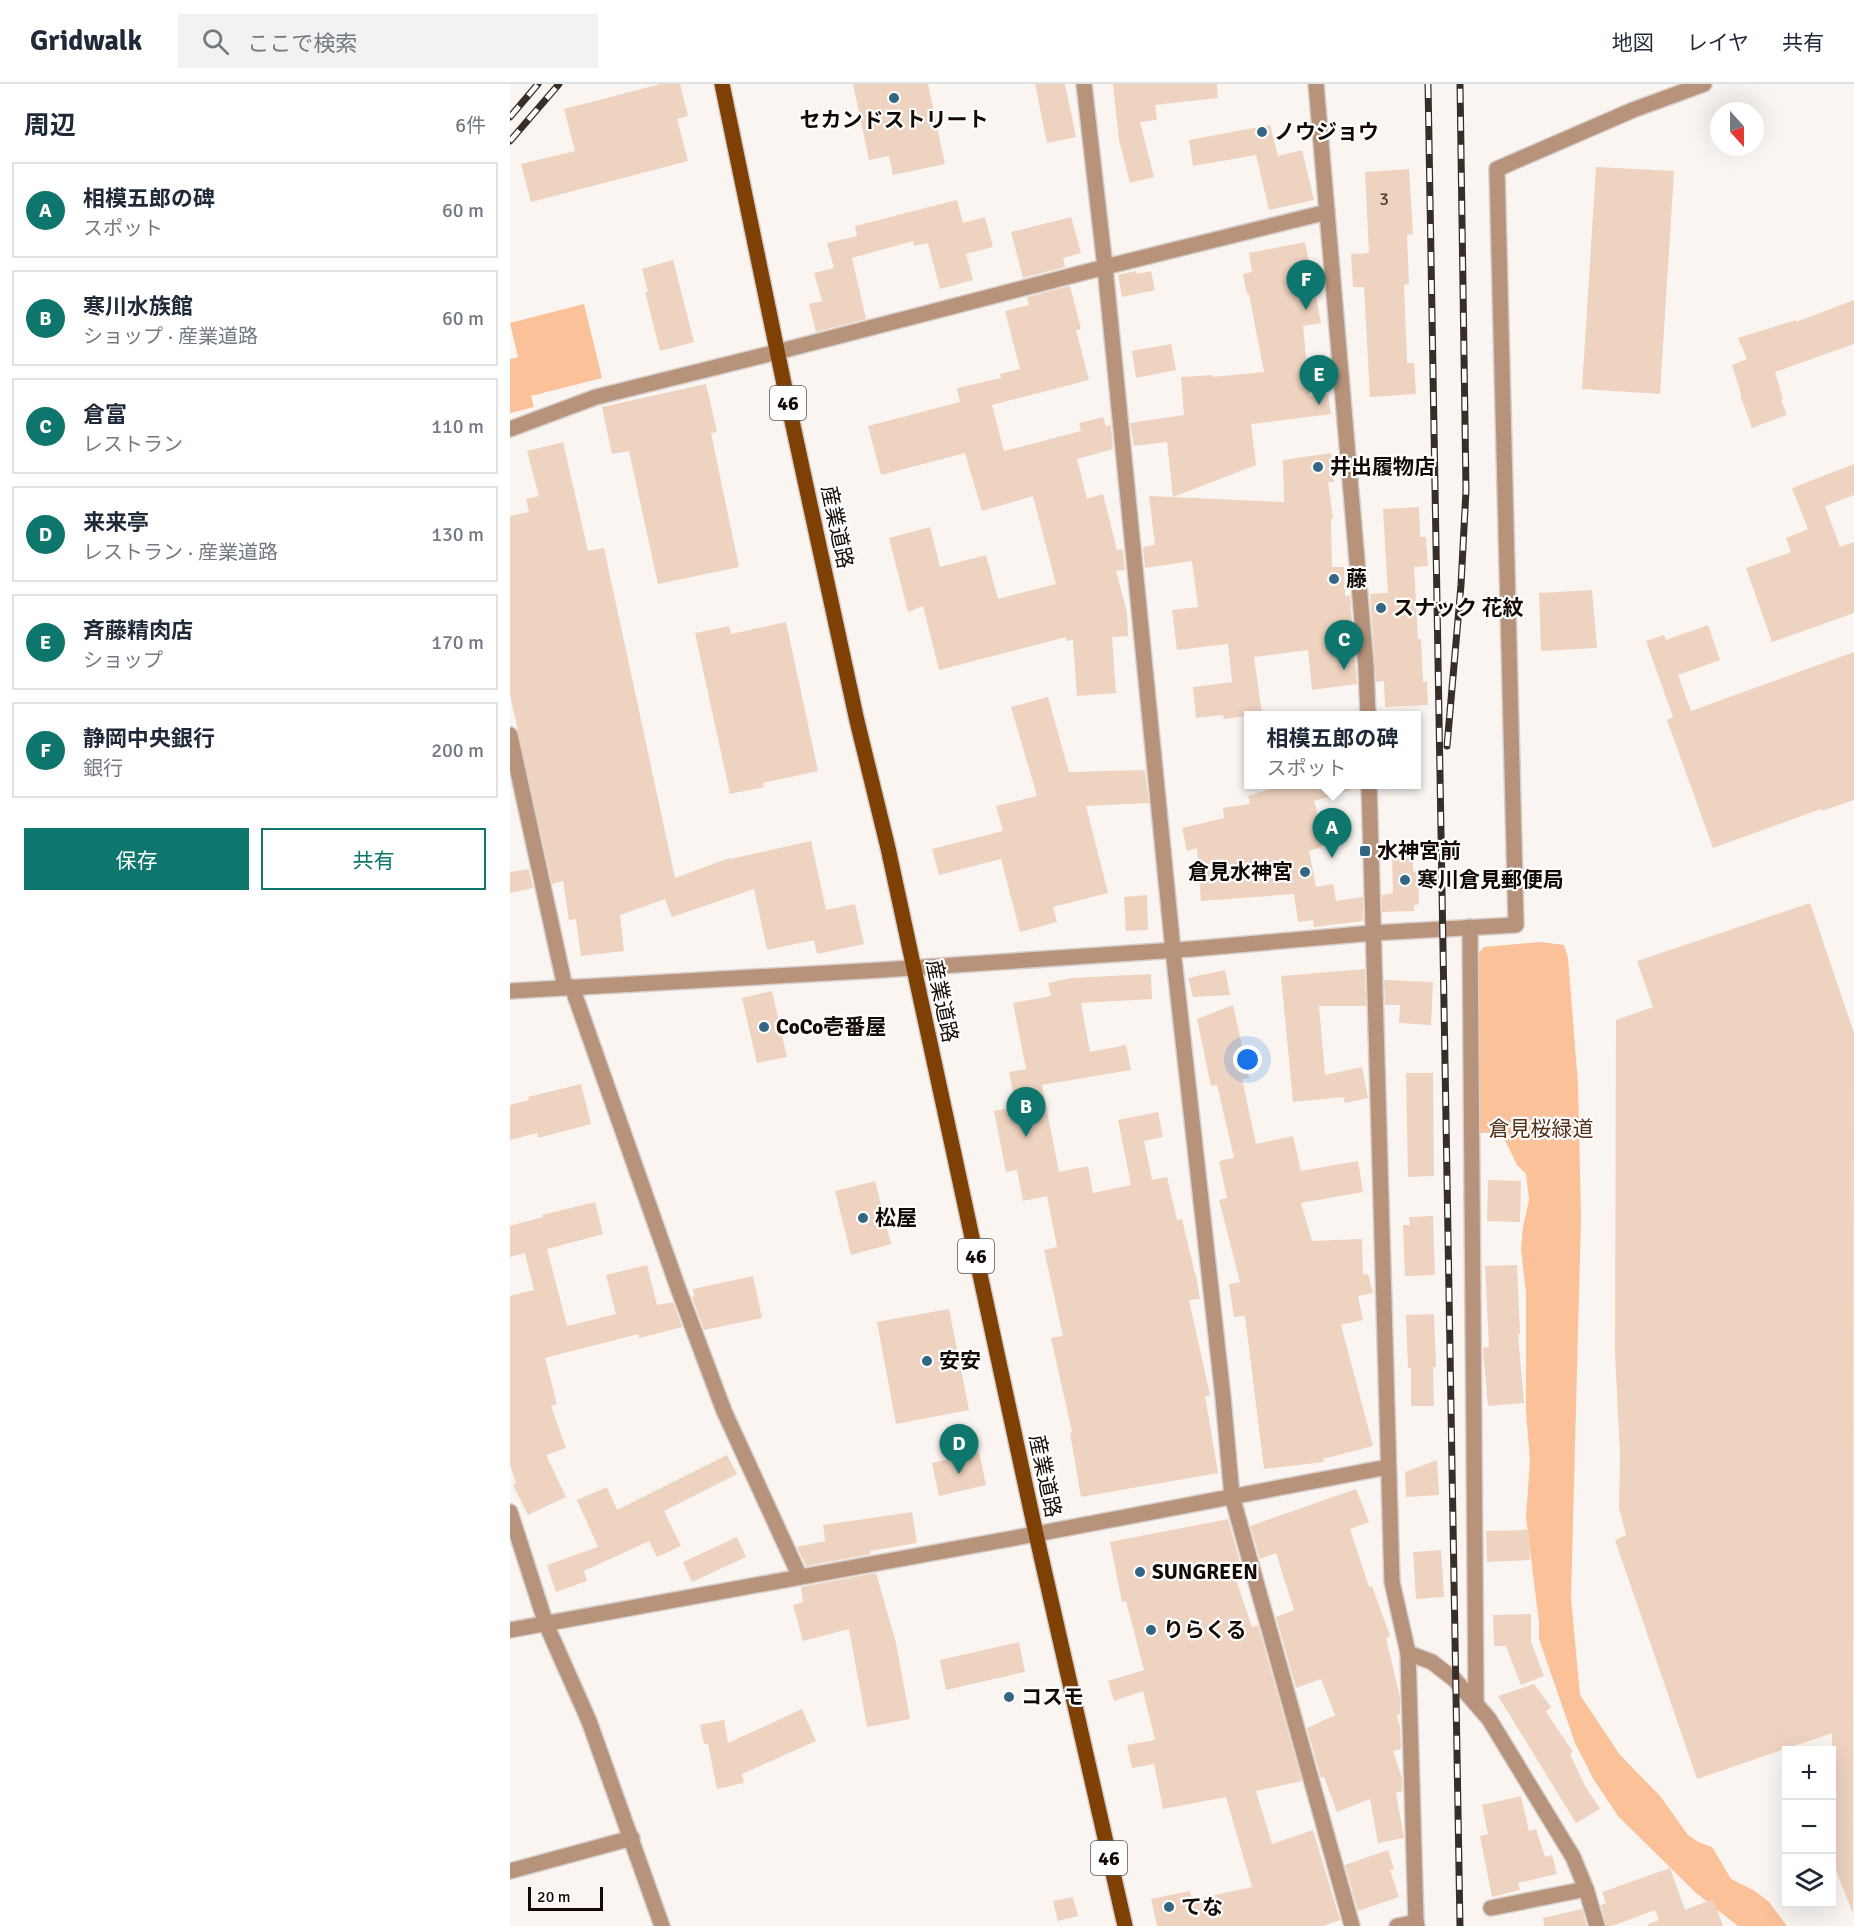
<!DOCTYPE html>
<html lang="ja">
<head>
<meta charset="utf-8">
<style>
  :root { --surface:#fff; --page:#f2f2f3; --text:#1f2937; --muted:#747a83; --line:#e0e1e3; --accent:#0f766e }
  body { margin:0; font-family:Signika,"Noto Sans JP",sans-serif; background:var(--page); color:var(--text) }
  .controls { position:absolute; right:18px; bottom:18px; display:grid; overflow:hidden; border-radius:0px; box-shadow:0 6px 24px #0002 }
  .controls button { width:54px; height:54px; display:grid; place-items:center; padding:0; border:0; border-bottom:2px solid var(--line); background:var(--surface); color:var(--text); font:30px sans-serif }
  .compass { position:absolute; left:1200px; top:18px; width:54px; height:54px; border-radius:50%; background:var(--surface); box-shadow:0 6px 24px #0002; rotate:159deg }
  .scale { position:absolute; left:18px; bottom:15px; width:75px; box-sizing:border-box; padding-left:6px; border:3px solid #130a05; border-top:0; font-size:16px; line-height:21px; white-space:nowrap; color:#130a05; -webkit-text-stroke:4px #fff; paint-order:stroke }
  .you { position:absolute; left:738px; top:976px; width:21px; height:21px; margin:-15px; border:4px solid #fff; border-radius:50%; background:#1a73e8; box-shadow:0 0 0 9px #1a73e833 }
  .badge { display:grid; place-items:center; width:39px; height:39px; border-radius:50%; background:var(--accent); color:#fff; font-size:20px; font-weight:700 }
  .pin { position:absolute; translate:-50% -50px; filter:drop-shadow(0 2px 3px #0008) }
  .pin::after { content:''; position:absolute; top:32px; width:21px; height:18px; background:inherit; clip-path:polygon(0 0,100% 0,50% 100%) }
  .popup { position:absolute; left:734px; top:627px; width:177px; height:78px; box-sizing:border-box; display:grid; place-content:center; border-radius:0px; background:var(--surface); filter:drop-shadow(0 2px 4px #0005); font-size:20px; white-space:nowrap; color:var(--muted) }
  .popup b { font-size:22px; color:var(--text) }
  .popup::after { content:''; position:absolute; left:50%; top:100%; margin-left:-12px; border:12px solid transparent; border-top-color:var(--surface) }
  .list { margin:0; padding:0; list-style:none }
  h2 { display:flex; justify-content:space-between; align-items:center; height:78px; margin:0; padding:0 24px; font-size:26px }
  h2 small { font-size:20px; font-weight:400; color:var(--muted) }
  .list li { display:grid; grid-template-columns:39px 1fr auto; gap:18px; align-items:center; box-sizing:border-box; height:96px; margin:0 12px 12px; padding:0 12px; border:2px solid var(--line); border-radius:0px }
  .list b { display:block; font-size:22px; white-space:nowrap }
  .list p { margin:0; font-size:20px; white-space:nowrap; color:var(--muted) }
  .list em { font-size:20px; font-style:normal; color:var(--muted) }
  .actions { display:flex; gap:12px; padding:18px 24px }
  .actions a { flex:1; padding:14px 0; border:2px solid var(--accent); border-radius:0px; text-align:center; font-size:21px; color:var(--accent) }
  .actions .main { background:var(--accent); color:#fff }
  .icon { flex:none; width:33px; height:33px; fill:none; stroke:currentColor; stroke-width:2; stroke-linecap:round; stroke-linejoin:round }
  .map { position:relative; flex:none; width:1344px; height:1842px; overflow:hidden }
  header { display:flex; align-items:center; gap:36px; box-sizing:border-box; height:84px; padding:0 30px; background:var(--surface); border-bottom:2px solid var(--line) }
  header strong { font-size:28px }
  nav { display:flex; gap:33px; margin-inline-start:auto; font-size:21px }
  .search { width:420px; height:54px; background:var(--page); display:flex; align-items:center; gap:15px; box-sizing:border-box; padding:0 21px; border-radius:0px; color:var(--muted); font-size:22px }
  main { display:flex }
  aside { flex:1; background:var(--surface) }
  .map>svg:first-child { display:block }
</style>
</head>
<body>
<header>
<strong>Gridwalk</strong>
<div class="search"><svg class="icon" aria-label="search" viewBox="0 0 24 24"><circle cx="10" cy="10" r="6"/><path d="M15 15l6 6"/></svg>ここで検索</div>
<nav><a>地図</a><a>レイヤ</a><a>共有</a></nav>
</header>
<main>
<aside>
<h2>周辺<small>6件</small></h2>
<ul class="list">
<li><span class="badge">A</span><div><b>相模五郎の碑</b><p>スポット</p></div><em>60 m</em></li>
<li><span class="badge">B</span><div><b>寒川水族館</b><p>ショップ · 産業道路</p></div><em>60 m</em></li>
<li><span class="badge">C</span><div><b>倉富</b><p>レストラン</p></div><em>110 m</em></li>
<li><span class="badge">D</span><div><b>来来亭</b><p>レストラン · 産業道路</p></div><em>130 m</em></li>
<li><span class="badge">E</span><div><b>斉藤精肉店</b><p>ショップ</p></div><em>170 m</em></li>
<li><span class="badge">F</span><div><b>静岡中央銀行</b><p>銀行</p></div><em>200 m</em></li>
</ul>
<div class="actions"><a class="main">保存</a><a>共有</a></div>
</aside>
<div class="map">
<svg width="1344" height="1842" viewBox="0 0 1344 1842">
  <rect width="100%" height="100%" fill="#fbf5f1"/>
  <g fill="#fbc199">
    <polygon points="74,220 92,294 21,312 24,323 0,329 0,275 8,273 0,239"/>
    <polygon points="1031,858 1054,861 1058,874 1068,1000 1071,1133 1061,1514 1070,1611 1110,1671 1150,1712 1178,1751 1188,1758 1202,1763 1221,1795 1245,1807 1259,1818 1277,1842 1228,1842 1186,1809 1108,1732 1084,1696 1065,1659 1029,1555 1029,1539 1016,1433 1020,1377 1016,1327 1016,1209 1011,1165 1013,1143 1019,1116 1016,1090 1007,1081 991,1048 970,1049 967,871 974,863"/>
  </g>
  <g fill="#eed3c0">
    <polygon points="151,0 170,0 178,32 167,35 178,77 21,118 11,80 65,67 54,25"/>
    <polygon points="343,0 418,0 435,80 383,91 379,72 359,76"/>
    <polygon points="525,0 555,0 566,53 537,59"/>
    <polygon points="603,0 707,0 708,14 645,21 647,36 630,38 644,93 620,99 609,56"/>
    <polygon points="760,41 768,72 792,66 804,116 759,126 746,71 683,82 679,56"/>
    <polygon points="1086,83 1164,87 1150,310 1072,305"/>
    <polygon points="899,85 903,150 897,151 899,200 894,201 897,279 904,279 906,310 860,313 854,203 843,203 841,170 859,169 855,88"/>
    <polygon points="447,116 453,139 475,133 483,163 456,170 463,196 430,205 418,159 404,162 403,157 342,174 356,235 306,248 299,220 312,217 304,189 324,184 317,159 347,152 345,142"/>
    <polygon points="561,133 571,169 553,174 555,183 513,194 501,148"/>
    <polygon points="795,158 811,239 793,242 800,312 818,310 821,330 741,340 746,381 663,413 657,358 624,362 620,339 674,331 671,293 702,291 702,293 754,288 739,210 737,210 733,190 742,188 739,169"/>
    <polygon points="163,176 184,258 150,267 135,208 138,208 132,185"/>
    <polygon points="626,187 627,190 641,187 645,206 612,213 608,191"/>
    <polygon points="560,202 571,245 566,246 579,296 482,321 494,367 571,347 569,339 593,333 596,342 601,341 603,365 567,375 577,415 593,410 607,466 613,465 615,486 606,487 617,528 618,552 602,553 606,609 567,612 563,556 556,557 556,553 429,586 413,522 398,528 379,454 420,443 430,483 476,471 488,515 546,500 523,412 472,427 455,369 371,391 358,342 450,318 447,304 491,294 490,290 510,285 495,227 519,221 517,213"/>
    <polygon points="1344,216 1344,260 1265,288 1273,315 1271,316 1277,331 1242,344 1230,311 1231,310 1222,281 1237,275 1228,254 1286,236 1286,238"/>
    <polygon points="661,260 666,286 626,294 622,267"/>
    <polygon points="196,300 207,348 201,349 229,483 148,500 119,367 102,370 92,323"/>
    <polygon points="53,358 78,467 94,464 165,794 219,774 220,775 301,757 316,826 345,820 354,860 307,870 304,856 257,866 244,805 162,833 155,815 110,831 114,867 71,872 66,835 59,836 53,797 42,800 0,611 0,432 19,428 16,415 29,412 17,367"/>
    <polygon points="821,369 824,398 818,398 823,435 821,435 822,483 834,483 835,512 840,511 847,600 802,606 798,566 744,573 752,630 714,635 713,631 686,634 683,603 722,598 718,560 667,566 662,526 688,523 682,477 635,484 633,463 645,461 639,412 774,418 773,376"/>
    <polygon points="1344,380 1344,411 1315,422 1330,463 1344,458 1344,529 1262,558 1236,484 1281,468 1276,454 1298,445 1282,404"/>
    <polygon points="909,423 910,453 916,453 918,482 904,483 908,555 911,555 913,598 917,598 918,621 875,623 874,597 866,598 860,510 878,509 873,425"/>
    <polygon points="1082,506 1087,564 1031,567 1029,509"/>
    <polygon points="276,538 308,687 253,699 254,703 220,710 185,549 219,542 221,550"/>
    <polygon points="1198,541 1210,576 1168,591 1181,627 1344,568 1344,716 1312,727 1311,725 1203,764 1157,636 1163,633 1136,557 1154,551 1156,556"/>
    <polygon points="538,613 559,688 635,686 639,719 576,722 598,809 543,823 547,838 510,848 491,775 429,791 422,765 493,747 486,722 527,712 501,623"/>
    <polygon points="777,700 840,700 841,706 804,717 817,761 799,767 806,803 823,800 826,817 853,813 853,837 804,843 803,836 788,838 784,810 691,817 687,764 677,767 672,744 714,734 713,724 740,720 738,712"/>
    <polygon points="903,771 903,788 908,787 909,820 904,821 904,827 872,828 872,811 883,809 882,772"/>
    <polygon points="19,785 23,804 0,809 0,788"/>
    <polygon points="637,811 638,846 616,847 614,813"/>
    <polygon points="1300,819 1344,949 1343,1830 1322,1776 1322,1649 1187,1695 1105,1456 1116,1451 1109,1424 1110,1370 1105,1269 1106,936 1143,923 1127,877"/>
    <polygon points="855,885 856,922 809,922 815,991 852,983 858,1014 835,1019 833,1013 783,1018 771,892"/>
    <polygon points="715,886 720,911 683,913 678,894"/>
    <polygon points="641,890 642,915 571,919 580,968 616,961 621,986 532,1001 549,1088 578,1082 583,1109 621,1101 608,1036 648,1028 653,1053 634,1057 642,1096 657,1093 667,1136 672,1135 685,1190 686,1190 690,1215 679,1216 700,1311 695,1312 708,1389 571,1413 560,1349 562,1348 541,1254 553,1252 534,1166 547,1163 537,1112 513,1117 507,1086 496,1088 484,1027 506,1023 499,988 516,985 503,919 541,912 538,899 561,894"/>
    <polygon points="874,896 923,898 921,941 889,939 890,921 875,921"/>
    <polygon points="262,907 277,973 247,979 232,914"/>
    <polygon points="723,921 739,994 732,995 746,1060 783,1052 791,1087 848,1077 853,1108 791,1119 802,1157 852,1155 853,1191 858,1190 863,1209 848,1212 853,1236 831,1241 863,1362 813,1375 814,1378 754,1385 735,1232 724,1233 719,1200 730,1198 709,1116 717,1114 709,1077 724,1074 707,1001 701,1002 687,935"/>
    <polygon points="896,989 923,989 924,1092 898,1093"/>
    <polygon points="71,1000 81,1040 28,1054 27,1049 0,1056 0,1021 19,1016 18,1013"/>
    <polygon points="978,1096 1011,1097 1010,1138 977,1137"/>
    <polygon points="365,1097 381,1160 341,1171 325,1107"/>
    <polygon points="85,1118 93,1150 37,1165 57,1242 106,1230 96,1191 137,1181 147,1221 163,1218 172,1243 129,1254 128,1250 35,1274 47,1320 41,1322 56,1364 36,1371 56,1413 18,1431 3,1401 6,1399 0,1381 0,1212 24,1206 15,1169 0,1173 0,1142 33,1133 32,1131"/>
    <polygon points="923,1132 925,1191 895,1192 893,1141 900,1141 899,1133"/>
    <polygon points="1007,1181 1010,1250 1008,1250 1014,1319 978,1322 973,1267 973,1264 979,1263 975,1182"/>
    <polygon points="243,1192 252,1234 194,1246 182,1213 184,1212 183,1205"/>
    <polygon points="439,1225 459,1326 386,1340 367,1238"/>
    <polygon points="924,1230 926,1283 923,1283 924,1322 901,1322 901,1284 898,1284 896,1231"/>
    <polygon points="469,1368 476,1401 429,1412 422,1379"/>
    <polygon points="217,1371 227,1390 154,1427 171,1462 147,1473 139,1457 74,1487 77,1497 46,1508 37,1481 88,1463 67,1416 97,1403 107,1426"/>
    <polygon points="927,1376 929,1411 896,1413 895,1388"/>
    <polygon points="846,1405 859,1438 840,1445 859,1503 862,1502 880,1552 876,1554 890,1613 890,1630 887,1631 890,1643 891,1665 883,1667 892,1694 892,1707 886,1709 894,1754 868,1759 860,1715 827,1728 814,1693 811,1694 797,1644 825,1631 811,1595 786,1604 766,1533 784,1526 766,1469 750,1475 740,1442"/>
    <polygon points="402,1428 407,1459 360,1467 361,1470 296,1482 287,1463 315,1457 313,1441"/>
    <polygon points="718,1435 731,1482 730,1482 732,1494 726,1496 742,1543 748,1541 792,1697 746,1707 762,1760 803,1746 830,1836 813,1842 647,1842 641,1815 680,1807 682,1816 742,1803 716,1713 653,1725 644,1680 622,1684 617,1661 645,1656 633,1607 604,1617 598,1597 634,1586 616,1517 612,1518 600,1458"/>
    <polygon points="1019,1446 1020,1476 977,1478 976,1447"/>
    <polygon points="227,1453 236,1473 182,1498 173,1478"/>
    <polygon points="931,1466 934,1513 906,1515 903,1468"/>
    <polygon points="366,1489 386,1559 400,1635 357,1643 339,1545 293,1557 283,1521 293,1518 291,1503"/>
    <polygon points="1021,1530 1021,1558 1034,1592 1011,1601 996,1562 984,1562 983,1531"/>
    <polygon points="509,1558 515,1588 436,1606 430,1576"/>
    <polygon points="1024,1600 1041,1623 1036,1628 1063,1668 1060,1670 1075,1702 1090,1725 1066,1739 988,1612"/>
    <polygon points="292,1625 306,1657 232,1690 234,1699 207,1705 198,1660 194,1660 190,1641 214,1636 218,1659"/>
    <polygon points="1011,1712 1019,1747 1026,1745 1035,1773 1042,1771 1047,1790 1008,1799 1010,1806 982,1813 970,1752 978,1750 972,1721"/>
    <polygon points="878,1766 884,1785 880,1786 889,1813 848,1827 835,1781"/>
    <polygon points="1160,1784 1175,1826 1203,1815 1213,1842 1138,1842 1138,1840 1149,1836 1145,1826 1102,1842 1096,1842 1091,1821 1096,1819 1092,1808"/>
    <polygon points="563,1813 568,1832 548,1837 543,1817"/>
    <polygon points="1072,1825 1077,1842 1034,1842 1033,1834"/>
  </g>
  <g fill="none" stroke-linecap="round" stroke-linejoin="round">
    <defs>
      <g id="street">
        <polyline points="574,0 595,183 663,866 713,1313 722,1412 842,1842"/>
        <polyline points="806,0 856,582 858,632"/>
        <polyline points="0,345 86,313 267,268 595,183 817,128"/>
        <polyline points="0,651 55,903"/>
        <polyline points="859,700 882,1498 898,1569 906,1838"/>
        <polyline points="960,843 966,1618"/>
        <polyline points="62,903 168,1204 214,1327 290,1493"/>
        <polyline points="0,907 371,886 681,865 863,849 1006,841 987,85 1123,26 1194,0"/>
        <polyline points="0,1428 36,1540 79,1637 152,1842"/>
        <polyline points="0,1546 526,1450 878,1383"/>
        <polyline points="898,1569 922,1578 945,1596 979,1635 1063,1773 1076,1805 1087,1842"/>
        <polyline points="0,1787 122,1754"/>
        <polyline points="981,1824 1076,1805"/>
        <polyline points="887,1842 906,1838 907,1842"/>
      </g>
      <polyline id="primary" points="212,0 274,300 347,637 378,764 526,1450 615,1842"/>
    </defs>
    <use href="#street" stroke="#d6cfcb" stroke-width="18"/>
    <use href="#primary" stroke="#d6cfcb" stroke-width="18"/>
    <use href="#street" stroke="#b8937b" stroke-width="15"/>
    <use href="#primary" stroke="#7e4004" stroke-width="15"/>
    <defs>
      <g id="rail">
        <polyline points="918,0 950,1842"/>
        <polyline points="0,33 28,0"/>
        <polyline points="0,57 49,0"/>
        <polyline points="937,662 951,501 956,406 950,0"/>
      </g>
    </defs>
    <use href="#rail" stroke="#362e29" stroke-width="7"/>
    <use href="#rail" stroke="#fff" stroke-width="4.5" stroke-dasharray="14" stroke-linecap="butt"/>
  </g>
  <g fill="#326683" stroke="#fff" stroke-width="2">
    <circle cx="384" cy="14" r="6"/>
    <circle cx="752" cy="48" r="6"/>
    <circle cx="808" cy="383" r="6"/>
    <circle cx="824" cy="495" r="6"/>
    <circle cx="871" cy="524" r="6"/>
    <rect x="849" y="761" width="12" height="12" rx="3"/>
    <circle cx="795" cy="788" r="6"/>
    <circle cx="895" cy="796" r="6"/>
    <circle cx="254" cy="943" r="6"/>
    <circle cx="353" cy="1134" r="6"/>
    <circle cx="417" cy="1277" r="6"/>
    <circle cx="630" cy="1488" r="6"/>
    <circle cx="641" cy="1546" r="6"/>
    <circle cx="499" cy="1613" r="6"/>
    <circle cx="659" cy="1823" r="6"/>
  </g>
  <g text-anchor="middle" stroke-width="4.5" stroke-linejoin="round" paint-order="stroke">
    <g font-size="18" fill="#4a3c34">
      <text x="874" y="121">3</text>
    </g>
    <g fill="#fff" stroke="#5a5450" stroke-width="1.5">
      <rect x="260" y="302" width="36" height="34" rx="4.5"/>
      <rect x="448" y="1155" width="36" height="34" rx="4.5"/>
      <rect x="581" y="1757" width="36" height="34" rx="4.5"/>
    </g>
    <g font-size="20" font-weight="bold" fill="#130a05">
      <text x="278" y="326">46</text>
      <text x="466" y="1179">46</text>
      <text x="599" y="1781">46</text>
    </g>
    <g font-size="21" font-weight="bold" fill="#130a05" stroke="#fff" text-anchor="start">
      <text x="384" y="43" text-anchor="middle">セカンドストリート</text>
      <text x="764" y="55">ノウジョウ</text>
      <text x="820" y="390">井出履物店</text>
      <text x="836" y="502">藤</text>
      <text x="883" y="531">スナック 花紋</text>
      <text x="867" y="774">水神宮前</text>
      <text x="783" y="795" text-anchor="end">倉見水神宮</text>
      <text x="907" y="803">寒川倉見郵便局</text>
      <text x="266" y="950">CoCo壱番屋</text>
      <text x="365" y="1141">松屋</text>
      <text x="429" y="1284">安安</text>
      <text x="642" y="1495">SUNGREEN</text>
      <text x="653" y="1553">りらくる</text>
      <text x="511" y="1620">コスモ</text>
      <text x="671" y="1830">てな</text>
    </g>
    <g font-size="21" fill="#130a05" stroke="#fff">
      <text transform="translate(327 443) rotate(78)" y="7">産業道路</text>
      <text transform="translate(432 917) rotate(78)" y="7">産業道路</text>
      <text transform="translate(535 1392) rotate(78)" y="7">産業道路</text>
    </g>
    <g font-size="21" fill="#533118" stroke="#fff">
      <text x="1031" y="1052">倉見桜緑道</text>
    </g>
  </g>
</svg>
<div class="controls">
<button>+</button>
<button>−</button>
<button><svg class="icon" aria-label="layers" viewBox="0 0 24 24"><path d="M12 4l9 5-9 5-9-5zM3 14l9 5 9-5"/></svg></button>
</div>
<svg class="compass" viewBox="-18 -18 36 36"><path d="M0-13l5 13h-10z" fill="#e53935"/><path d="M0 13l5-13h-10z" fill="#747a83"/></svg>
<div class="scale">20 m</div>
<div class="you"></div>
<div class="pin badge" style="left:822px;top:774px">A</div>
<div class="popup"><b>相模五郎の碑</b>スポット</div>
<div class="pin badge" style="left:516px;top:1053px">B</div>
<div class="pin badge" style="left:834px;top:586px">C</div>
<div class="pin badge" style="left:449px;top:1390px">D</div>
<div class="pin badge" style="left:809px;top:321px">E</div>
<div class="pin badge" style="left:796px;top:226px">F</div>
</div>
</main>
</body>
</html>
